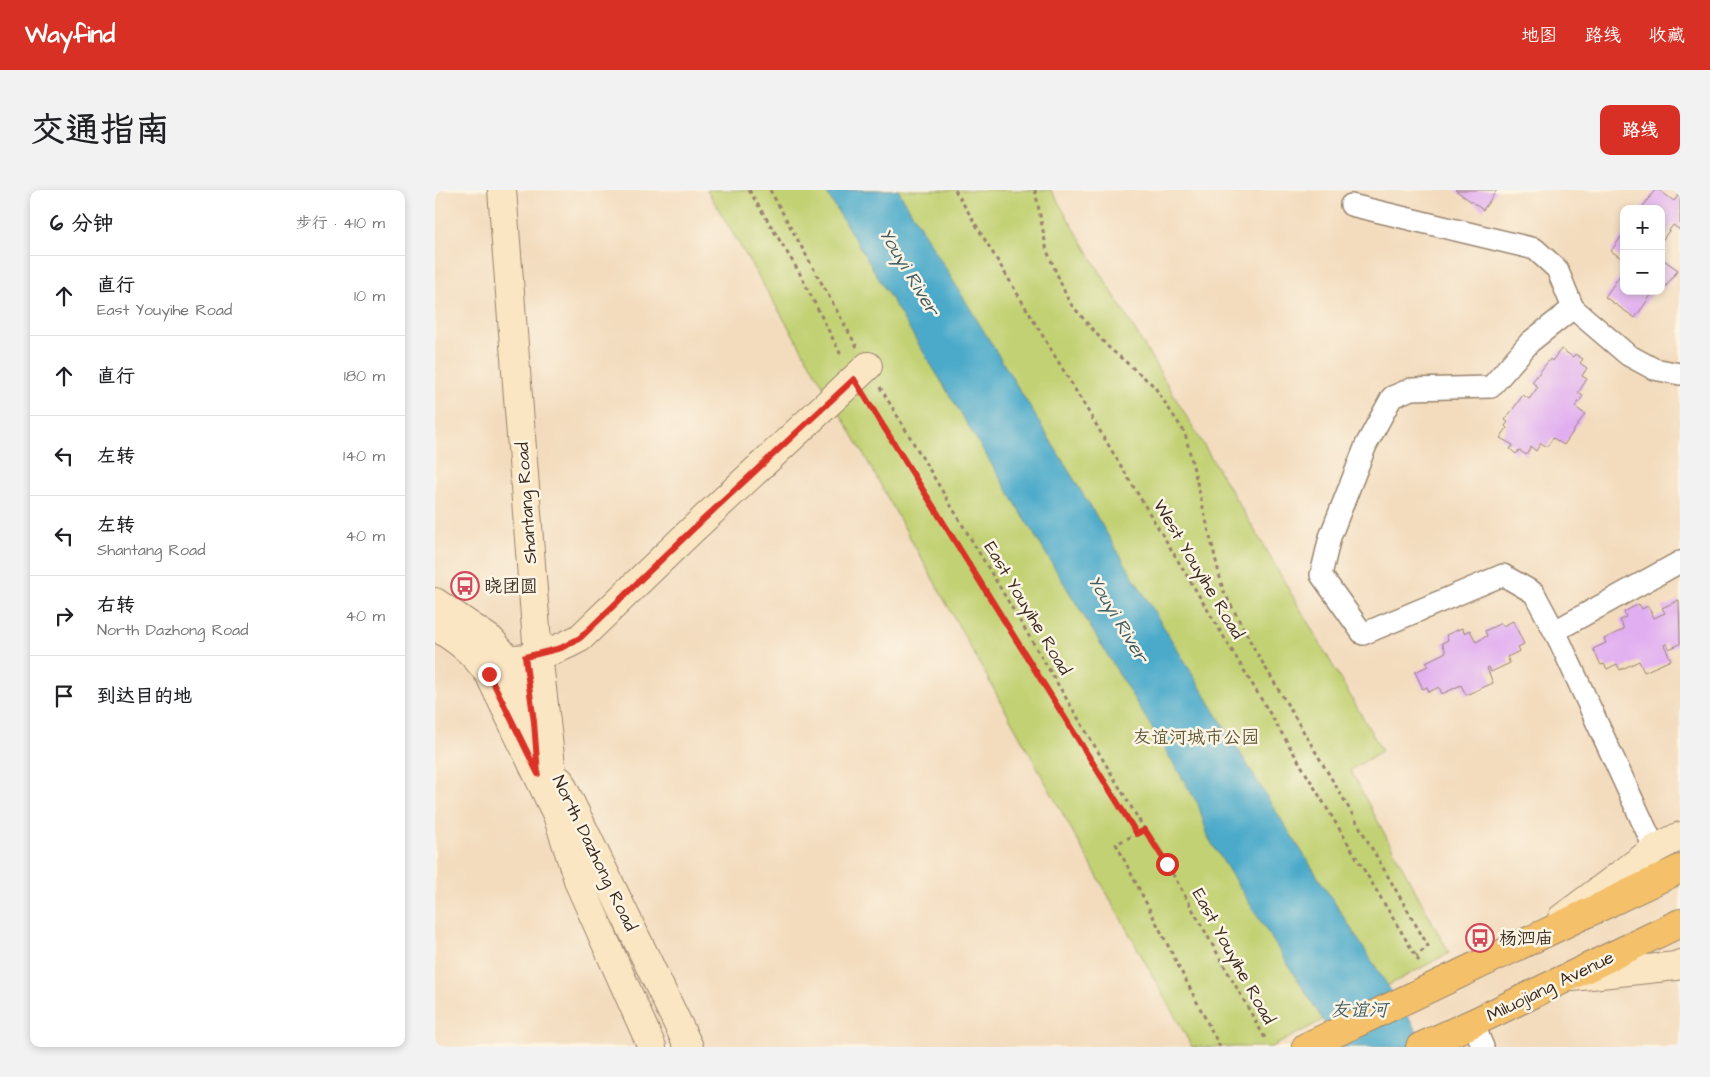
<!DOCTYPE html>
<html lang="zh">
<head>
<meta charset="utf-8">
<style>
  :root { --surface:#fff; --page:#f2f2f2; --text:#202124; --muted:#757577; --line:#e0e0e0; --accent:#d93025 }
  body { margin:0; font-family:"Architects Daughter","LXGW WenKai TC",sans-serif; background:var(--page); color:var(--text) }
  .controls { position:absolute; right:15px; top:15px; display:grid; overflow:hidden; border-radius:10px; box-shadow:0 2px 8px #0003 }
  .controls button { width:45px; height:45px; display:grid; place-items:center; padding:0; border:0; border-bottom:1px solid var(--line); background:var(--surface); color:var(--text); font:25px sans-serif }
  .stop { position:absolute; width:15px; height:15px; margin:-11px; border:4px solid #d93025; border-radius:50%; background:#fff }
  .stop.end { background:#d93025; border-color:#fff; box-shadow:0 1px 5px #0008 }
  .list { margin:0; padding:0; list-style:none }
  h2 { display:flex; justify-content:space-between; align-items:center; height:65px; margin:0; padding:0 20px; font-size:21px }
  h2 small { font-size:16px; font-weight:400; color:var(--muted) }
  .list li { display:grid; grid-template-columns:32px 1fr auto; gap:15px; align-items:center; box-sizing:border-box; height:80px; padding:0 20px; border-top:1px solid var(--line) }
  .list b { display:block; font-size:19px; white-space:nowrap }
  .list p { margin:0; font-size:16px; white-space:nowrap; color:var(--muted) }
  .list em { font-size:16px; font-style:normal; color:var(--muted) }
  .icon { flex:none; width:28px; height:28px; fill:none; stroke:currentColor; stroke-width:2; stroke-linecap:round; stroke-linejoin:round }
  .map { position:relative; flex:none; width:1245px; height:857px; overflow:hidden; border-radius:10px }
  header { display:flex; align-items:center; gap:30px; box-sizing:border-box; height:70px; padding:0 25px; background:var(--accent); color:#fff }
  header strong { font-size:24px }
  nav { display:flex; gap:28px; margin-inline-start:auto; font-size:18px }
  .intro { display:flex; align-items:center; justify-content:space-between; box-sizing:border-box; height:120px; padding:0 30px }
  h1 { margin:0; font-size:35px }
  .button { padding:12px 22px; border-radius:10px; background:var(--accent); color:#fff; font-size:18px; font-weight:700 }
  main { display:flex; gap:30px; padding:0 30px }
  aside { flex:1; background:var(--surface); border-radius:10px; box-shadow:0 2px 8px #0003 }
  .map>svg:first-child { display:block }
</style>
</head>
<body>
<header>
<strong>Wayfind</strong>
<nav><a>地图</a><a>路线</a><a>收藏</a></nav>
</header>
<div class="intro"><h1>交通指南</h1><a class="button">路线</a></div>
<main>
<aside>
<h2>6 分钟<small>步行 · 410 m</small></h2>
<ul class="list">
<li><svg class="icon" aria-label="ahead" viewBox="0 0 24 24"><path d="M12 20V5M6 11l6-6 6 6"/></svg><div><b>直行</b><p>East Youyihe Road</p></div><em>10 m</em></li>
<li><svg class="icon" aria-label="ahead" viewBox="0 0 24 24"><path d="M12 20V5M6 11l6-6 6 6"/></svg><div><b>直行</b></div><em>180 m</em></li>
<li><svg class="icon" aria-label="left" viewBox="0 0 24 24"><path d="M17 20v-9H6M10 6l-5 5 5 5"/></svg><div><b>左转</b></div><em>140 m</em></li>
<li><svg class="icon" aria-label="left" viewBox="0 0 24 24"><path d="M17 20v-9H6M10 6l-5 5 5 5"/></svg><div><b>左转</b><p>Shantang Road</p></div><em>40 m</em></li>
<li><svg class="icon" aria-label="right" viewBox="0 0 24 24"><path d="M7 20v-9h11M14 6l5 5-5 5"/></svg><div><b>右转</b><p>North Dazhong Road</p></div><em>40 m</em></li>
<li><svg class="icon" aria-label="arrive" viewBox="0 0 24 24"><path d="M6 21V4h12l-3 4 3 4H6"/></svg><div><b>到达目的地</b></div></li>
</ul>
</aside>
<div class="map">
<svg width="1245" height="857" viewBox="0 0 1245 857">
  <rect width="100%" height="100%" fill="#fcf5e5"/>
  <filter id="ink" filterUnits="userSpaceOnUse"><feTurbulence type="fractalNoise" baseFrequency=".02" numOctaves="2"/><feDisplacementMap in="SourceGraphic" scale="10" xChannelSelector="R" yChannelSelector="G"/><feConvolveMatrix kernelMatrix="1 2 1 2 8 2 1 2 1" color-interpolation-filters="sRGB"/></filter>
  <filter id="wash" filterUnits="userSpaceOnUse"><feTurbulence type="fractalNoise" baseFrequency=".0096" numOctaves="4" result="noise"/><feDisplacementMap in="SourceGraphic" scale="20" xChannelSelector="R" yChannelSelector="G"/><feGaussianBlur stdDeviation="1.12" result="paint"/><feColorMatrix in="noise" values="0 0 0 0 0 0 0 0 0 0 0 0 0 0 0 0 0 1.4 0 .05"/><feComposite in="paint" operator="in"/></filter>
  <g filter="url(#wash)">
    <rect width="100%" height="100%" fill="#f3dcbe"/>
    <polygon fill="#c2d173" stroke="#7e7e48" points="272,0 616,0 823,346 947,561 915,580 1014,763 837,857 757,857 423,254"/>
    <polygon fill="#4baaca" stroke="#436a74" points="390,0 463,0 835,612 992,857 905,857 774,649 763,614"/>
    <g id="blocks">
      <g fill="#e1aef1">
        <polygon points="1020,0 1062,0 1048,20"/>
        <polygon points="1220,0 1224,0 1239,11 1245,3 1245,40 1238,35 1226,52 1226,19 1206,19"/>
        <polygon points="1189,43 1189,70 1176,61"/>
        <polygon points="1226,68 1243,80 1229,99 1226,97"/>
        <polygon points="1189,80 1189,101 1219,101 1200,128 1170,107"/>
        <polygon points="1126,159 1138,167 1140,164 1148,169 1145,173 1152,178 1147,186 1152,189 1143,203 1148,206 1140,217 1150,224 1129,255 1118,248 1112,257 1106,253 1101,261 1096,257 1091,265 1084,260 1081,264 1075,259 1078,255 1065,248 1072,238 1070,236 1073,232 1070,230 1088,205 1094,209 1103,197 1097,192 1115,169 1117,171"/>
        <polygon points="1244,410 1245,454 1234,459 1232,454 1229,455 1236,470 1209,482 1204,471 1185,480 1182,474 1172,479 1169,474 1166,475 1158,459 1171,453 1169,449 1189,439 1185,430 1191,427 1189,422 1204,414 1207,419 1213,416 1219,428 1230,423 1227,418"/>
        <polygon points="1078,431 1089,454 1083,457 1085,461 1072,467 1075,473 1056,482 1054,477 1052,478 1058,493 1031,505 1026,495 1007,504 1004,497 994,502 992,497 988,499 980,482 993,476 991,472 1011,462 1007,453 1013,450 1011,445 1027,438 1029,443 1035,440 1041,452 1052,446 1050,441 1066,433 1068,436"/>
      </g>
    </g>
  </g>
  <g filter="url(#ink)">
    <use href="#blocks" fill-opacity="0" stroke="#97836e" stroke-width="1"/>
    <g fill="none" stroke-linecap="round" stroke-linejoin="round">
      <defs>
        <g id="street">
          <polyline points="916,15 1100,59 1122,79 1138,118 1095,152 1056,197 976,199 957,207 931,255 895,347 886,385 928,444 1068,385 1099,403 1125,452 1220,659"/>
          <polyline points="1138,118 1193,165 1219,179 1245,184"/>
          <polyline points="1120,441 1245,372"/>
          <polyline points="1038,833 1048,857"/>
        </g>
        <g id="secondary">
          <polyline points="67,0 103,465 122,625"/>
          <polyline points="0,412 56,450 73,470 103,540"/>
          <path d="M0 436C24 451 37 461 54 484L122 625 144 693 217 857"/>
          <path d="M24 451C34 457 45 463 56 466 85 475 119 462 145 448L256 341 433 176"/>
          <polyline points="125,591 254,857"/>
          <polyline points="1127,728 1220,659 1245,646"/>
          <polyline points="1137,787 1241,776 1245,774"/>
        </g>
        <g id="primary">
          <polyline points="871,857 1245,679"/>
          <polyline points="985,857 1038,833 1245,733"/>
        </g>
      </defs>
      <use href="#street" stroke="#97836e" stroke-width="24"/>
      <use href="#secondary" stroke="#97836e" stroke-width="30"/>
      <use href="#primary" stroke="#97836e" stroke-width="30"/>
      <g stroke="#97836e" stroke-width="3" stroke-dasharray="4 4" stroke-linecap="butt">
        <polyline points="314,0 364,82 407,167"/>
        <polyline points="335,0 422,157"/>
        <polyline points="520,0 985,773"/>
        <polyline points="600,0 612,61 634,112 672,156 719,196 750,243 788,400 820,460 908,608 993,756 981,766"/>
        <polyline points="445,197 710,640 732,674 830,848"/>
        <polyline points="431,210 702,644"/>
        <polyline points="710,640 681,654 785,857"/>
      </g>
      <use href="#street" stroke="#fff" stroke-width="21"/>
      <use href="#secondary" stroke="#fbe6c3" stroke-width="28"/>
      <use href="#primary" stroke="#f4c16a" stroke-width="28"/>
    </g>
  </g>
  <g fill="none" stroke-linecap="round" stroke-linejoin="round" filter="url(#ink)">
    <polyline stroke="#d93025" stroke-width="6" points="54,484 103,584 99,532 90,467 126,458 145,448 256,341 419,189 702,644 710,640 732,674"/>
  </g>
  <defs>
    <symbol id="bus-ring" viewBox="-11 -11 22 22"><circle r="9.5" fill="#fcf5e5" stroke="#d1495b" stroke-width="1.5"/><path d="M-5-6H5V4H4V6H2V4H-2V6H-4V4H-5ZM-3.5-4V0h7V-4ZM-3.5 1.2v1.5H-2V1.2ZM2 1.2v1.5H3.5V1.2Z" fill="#d1495b"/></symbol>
  </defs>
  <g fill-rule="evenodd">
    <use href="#bus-ring" x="14" y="380" width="32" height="32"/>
    <use href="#bus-ring" x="1029" y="732" width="32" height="32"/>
  </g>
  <g text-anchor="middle" stroke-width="5" stroke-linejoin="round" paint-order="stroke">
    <g font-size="18" fill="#3b2a1e" stroke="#fcf5e5">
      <text transform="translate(91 313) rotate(-94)" y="6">Shantang Road</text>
      <text transform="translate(764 379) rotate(59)" y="6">West Youyihe Road</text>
      <text transform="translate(593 418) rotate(59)" y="6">East Youyihe Road</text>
      <text transform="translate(160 663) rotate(64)" y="6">North Dazhong Road</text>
      <text transform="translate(799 766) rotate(61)" y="6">East Youyihe Road</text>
      <text transform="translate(1115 796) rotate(-26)" y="6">Miluojiang Avenue</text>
    </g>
    <g font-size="18" fill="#3b2a1e" stroke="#fcf5e5" text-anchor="start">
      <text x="49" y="402">晓团圆</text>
      <text x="1064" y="754">杨泗庙</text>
    </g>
    <g font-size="18" fill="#5d5433" stroke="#fcf5e5">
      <text x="761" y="553">友谊河城市公园</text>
    </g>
    <g font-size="19" font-style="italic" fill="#415d63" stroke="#fcf5e5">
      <text transform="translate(475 81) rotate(59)" y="7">Youyi River</text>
      <text transform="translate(684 428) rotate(59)" y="7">Youyi River</text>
      <text x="924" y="826">友谊河</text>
    </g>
  </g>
</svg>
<div class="controls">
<button>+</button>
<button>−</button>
</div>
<div class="stop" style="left:732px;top:674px"></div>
<div class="stop end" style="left:54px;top:484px"></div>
</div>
</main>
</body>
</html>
